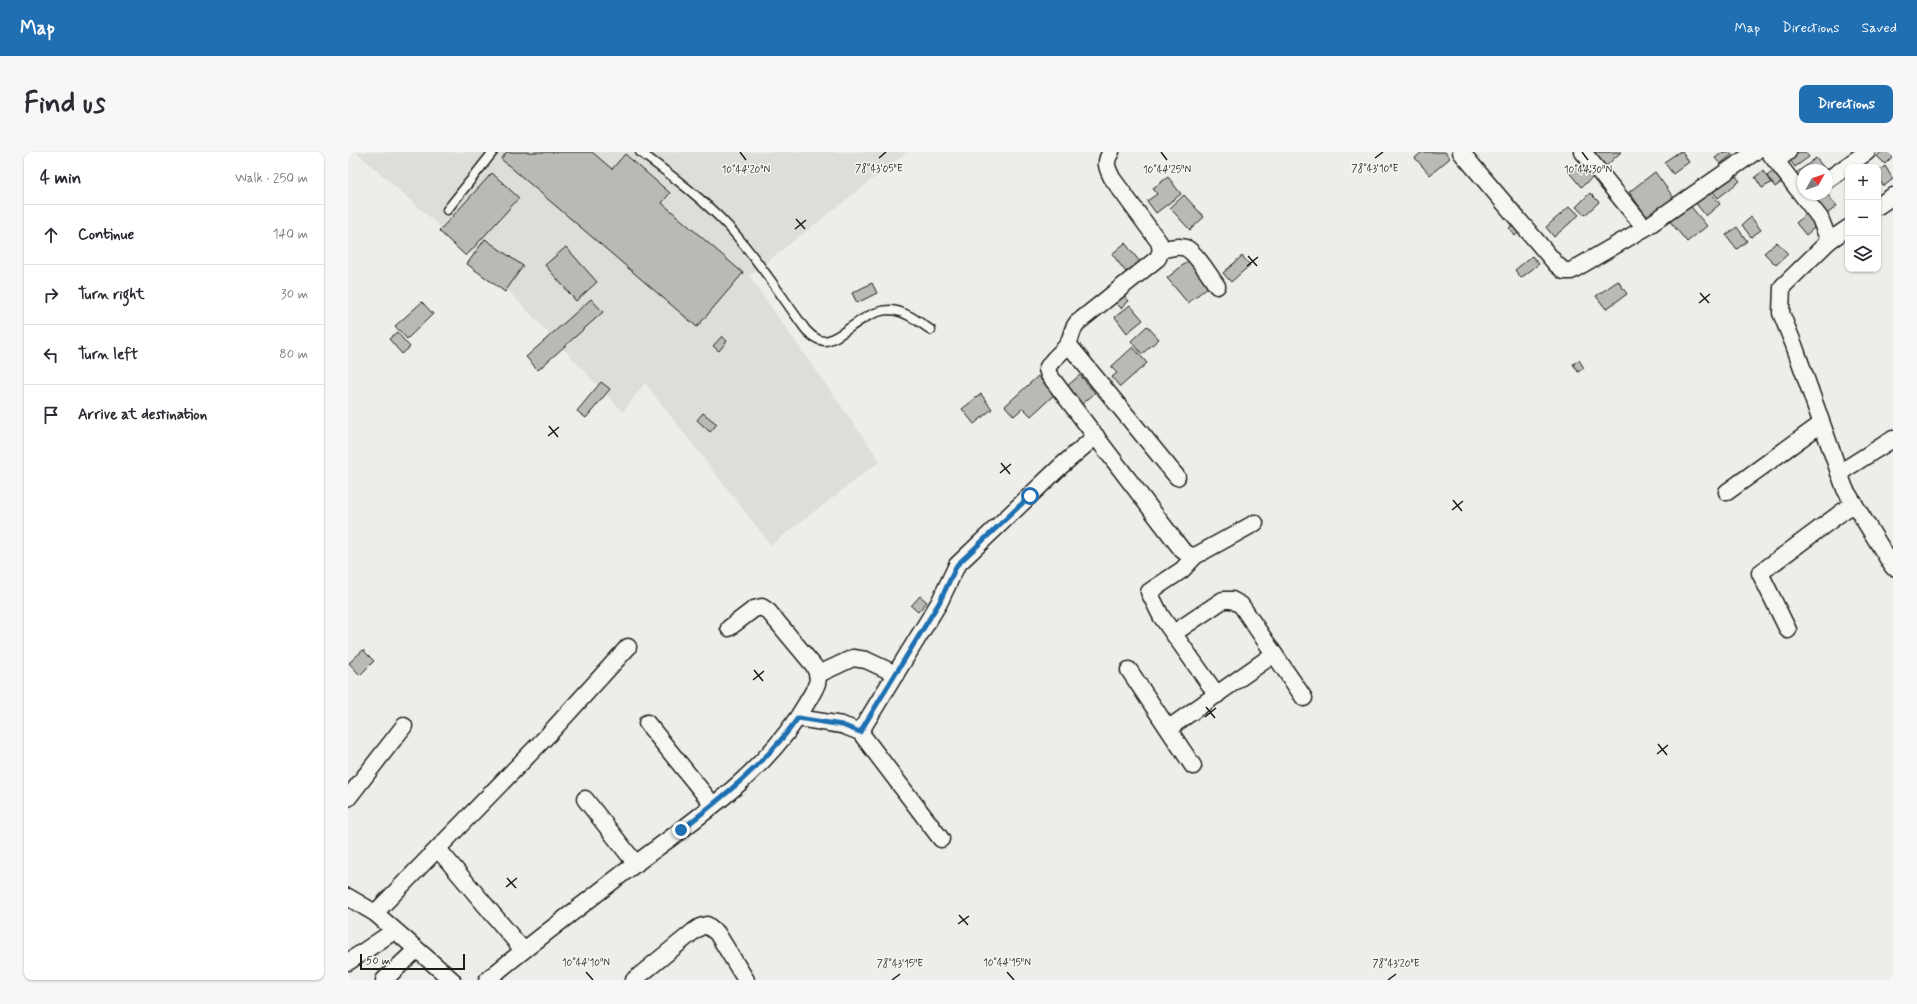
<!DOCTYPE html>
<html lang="en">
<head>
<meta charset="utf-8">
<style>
  :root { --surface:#fff; --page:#f7f7f7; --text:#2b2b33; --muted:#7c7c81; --line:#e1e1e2; --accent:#1f6fb2 }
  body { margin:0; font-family:Mynerve,sans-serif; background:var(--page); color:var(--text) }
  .controls { position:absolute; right:12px; top:12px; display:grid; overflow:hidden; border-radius:8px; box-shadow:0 1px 3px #0004 }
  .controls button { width:36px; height:36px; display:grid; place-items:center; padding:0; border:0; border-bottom:1px solid var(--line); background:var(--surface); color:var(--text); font:20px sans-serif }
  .compass { position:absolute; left:1449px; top:12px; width:36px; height:36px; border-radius:50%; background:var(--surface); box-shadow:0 1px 3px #0004; rotate:50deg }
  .scale { position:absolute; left:12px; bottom:10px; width:105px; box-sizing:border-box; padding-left:4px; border:2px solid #1c1c1c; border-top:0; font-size:11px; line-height:14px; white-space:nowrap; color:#1c1c1c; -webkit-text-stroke:3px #f6f6f2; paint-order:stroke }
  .stop { position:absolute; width:12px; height:12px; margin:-9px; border:3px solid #1f6fb2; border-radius:50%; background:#fff }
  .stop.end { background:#1f6fb2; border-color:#fff; box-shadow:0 1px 4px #0008 }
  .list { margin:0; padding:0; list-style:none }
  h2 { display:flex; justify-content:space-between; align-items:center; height:52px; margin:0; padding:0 16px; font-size:17px }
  h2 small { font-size:13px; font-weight:400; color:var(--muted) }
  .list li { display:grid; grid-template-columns:26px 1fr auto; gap:12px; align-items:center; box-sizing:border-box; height:60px; padding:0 16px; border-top:1px solid var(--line) }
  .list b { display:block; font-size:15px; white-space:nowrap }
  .list em { font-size:13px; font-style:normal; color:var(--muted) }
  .icon { flex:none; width:22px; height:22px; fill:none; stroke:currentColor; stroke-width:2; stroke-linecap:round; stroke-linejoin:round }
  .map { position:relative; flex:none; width:1545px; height:828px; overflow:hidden; border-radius:8px }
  header { display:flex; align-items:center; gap:24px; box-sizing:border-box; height:56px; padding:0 20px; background:var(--accent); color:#fff }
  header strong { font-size:19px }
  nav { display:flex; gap:22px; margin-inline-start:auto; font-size:14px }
  .intro { display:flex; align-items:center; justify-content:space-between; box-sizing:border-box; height:96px; padding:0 24px }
  h1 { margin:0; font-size:28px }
  .button { padding:10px 18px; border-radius:8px; background:var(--accent); color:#fff; font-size:14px; font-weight:700 }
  main { display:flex; gap:24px; padding:0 24px }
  aside { flex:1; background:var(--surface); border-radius:8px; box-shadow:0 1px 3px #0004 }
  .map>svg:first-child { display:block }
</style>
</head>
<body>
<header>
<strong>Map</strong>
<nav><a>Map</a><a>Directions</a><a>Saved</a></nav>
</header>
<div class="intro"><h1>Find us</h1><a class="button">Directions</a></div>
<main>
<aside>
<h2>4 min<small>Walk · 250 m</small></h2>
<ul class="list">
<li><svg class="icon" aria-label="ahead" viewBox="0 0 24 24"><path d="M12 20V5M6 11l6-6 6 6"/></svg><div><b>Continue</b></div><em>140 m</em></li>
<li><svg class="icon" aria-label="right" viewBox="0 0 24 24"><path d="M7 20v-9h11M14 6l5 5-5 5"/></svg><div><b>Turn right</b></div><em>30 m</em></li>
<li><svg class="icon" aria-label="left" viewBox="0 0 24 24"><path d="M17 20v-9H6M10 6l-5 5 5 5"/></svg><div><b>Turn left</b></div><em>80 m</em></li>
<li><svg class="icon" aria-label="arrive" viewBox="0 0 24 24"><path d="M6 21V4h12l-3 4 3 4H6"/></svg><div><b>Arrive at destination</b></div></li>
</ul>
</aside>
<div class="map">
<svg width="1545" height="828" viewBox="0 0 1545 828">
  <rect width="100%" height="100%" fill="#edede9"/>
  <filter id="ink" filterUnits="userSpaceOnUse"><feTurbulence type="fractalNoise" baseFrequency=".025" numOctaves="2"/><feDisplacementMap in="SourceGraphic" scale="8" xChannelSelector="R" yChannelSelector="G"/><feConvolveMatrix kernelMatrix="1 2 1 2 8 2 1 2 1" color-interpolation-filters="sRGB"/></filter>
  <g filter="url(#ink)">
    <polygon fill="#ddddda" points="8,0 559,0 401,124 532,309 423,393 297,231 275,260 140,117"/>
    <g fill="#b9b9b6" stroke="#1c1c1c">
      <polygon points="159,0 244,0 264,17 277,2 322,41 314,51 395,121 349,175 153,7"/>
      <polygon points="1074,0 1097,0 1102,6 1082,23 1067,6"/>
      <polygon points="1247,0 1273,0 1256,16 1244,2"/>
      <polygon points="1331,0 1334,0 1341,10 1325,22 1316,10"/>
      <polygon points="1375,0 1382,0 1384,3 1372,12 1367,6"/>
      <polygon points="1442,0 1457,0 1461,5 1447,15 1438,3"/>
      <polygon points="1533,0 1543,0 1545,4 1537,12 1529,4"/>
      <polygon points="1468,6 1478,18 1455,18 1455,33 1447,22"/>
      <polygon points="1234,7 1247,24 1233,35 1220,19"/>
      <polygon points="1537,14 1545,27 1536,34 1530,27 1530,19"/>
      <polygon points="1429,16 1438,27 1427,35 1419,24"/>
      <polygon points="1415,19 1423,31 1414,36 1407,25"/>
      <polygon points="1307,20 1326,46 1298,67 1292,60 1294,58 1281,40"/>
      <polygon points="1384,20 1392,29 1370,46 1363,37"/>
      <polygon points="144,21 171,46 118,104 91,79"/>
      <polygon points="820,25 833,42 808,61 799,49 809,42 805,36"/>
      <polygon points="1361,38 1372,52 1358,64 1346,49"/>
      <polygon points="1242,41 1251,50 1237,63 1228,55"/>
      <polygon points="1473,42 1479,42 1489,54 1479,62 1467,47"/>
      <polygon points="836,43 856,65 842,78 822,56"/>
      <polygon points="1340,51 1359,74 1339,90 1320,67"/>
      <polygon points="1222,54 1231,63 1206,85 1198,75"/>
      <polygon points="1461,59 1472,71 1458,83 1448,71"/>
      <polygon points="1403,65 1413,78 1403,85 1394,73"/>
      <polygon points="1170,69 1175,77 1167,84 1161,76"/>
      <polygon points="1389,75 1399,89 1389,97 1378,83"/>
      <polygon points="137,87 175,114 157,140 119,112"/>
      <polygon points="1429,90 1440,102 1428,113 1416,101"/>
      <polygon points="777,91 792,110 778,120 764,102"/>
      <polygon points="218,95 249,130 228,149 197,113"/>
      <polygon points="894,104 902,113 883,130 875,121"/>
      <polygon points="1184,104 1191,112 1173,126 1167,118"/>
      <polygon points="845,105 866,130 840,151 819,126"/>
      <polygon points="1270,129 1279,142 1258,157 1248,144"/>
      <polygon points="524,131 529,141 509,151 504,141"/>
      <polygon points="774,141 781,149 773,156 766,149"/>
      <polygon points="243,147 255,160 190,218 178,205"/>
      <polygon points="74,150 85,162 59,187 47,174"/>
      <polygon points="782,153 795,168 779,181 767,165"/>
      <polygon points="799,174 811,187 794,202 783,189"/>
      <polygon points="49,180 62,195 54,202 41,187"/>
      <polygon points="374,184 379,189 371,199 365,194"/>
      <polygon points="785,195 799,211 772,235 764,225 769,221 763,215"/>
      <polygon points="1231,208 1236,216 1230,220 1225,212"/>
      <polygon points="732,223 747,241 733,253 718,235"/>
      <polygon points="690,224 707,242 683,264 675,256 666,264 657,254"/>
      <polygon points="253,230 262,237 238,266 229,259"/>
      <polygon points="633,242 644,257 626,272 614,257"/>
      <polygon points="355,261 369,272 362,280 349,268"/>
      <polygon points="572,444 579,450 570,460 563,454"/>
      <polygon points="15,498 26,509 12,523 1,511"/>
    </g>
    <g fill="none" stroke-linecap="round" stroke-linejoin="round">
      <defs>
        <g id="service">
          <path d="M292 0C323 23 355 47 381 75 410 107 433 144 458 178 463 183 468 188 476 189 492 189 515 158 542 158 558 159 571 170 583 178"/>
          <polyline points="99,58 145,0"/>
        </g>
        <g id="minor">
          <path d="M763 0C756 10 759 16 764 26L811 90 813 98 810 106 729 171C723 178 724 185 720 192 714 201 703 207 699 217L701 223 834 398 841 403 847 404 907 371"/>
          <polyline points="1113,0 1208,112 1216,119 1223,119 1297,76 1407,0"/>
          <polyline points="1235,0 1297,76"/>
          <polyline points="1421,0 1472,66 1481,89"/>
          <polyline points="1428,9 1440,0"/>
          <polyline points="1479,28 1519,0"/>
          <polyline points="1530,54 1545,44"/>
          <polyline points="1500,76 1481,89 1434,135 1433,161 1446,193 1497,337 1545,415"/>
          <path d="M813 98C820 96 831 93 838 96 848 101 862 124 869 134"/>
          <polyline points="720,192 829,325"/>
          <polyline points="1491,321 1545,287"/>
          <polyline points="1379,340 1473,272"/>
          <polyline points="847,404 834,418 801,440 813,464 869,543"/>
          <polyline points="1440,478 1412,421 1506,351"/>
          <polyline points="826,481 875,448 884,448 893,453 956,546"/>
          <polyline points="781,518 845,614"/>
          <polyline points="471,522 505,506 518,508 548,522"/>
          <polyline points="450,566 494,573 512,580 593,687"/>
          <polyline points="299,571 365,653"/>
          <polyline points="821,576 926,502"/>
          <polyline points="512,580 591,451 609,413 713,314 748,284"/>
          <polyline points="0,646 56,574"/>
          <polyline points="237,647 288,712"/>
          <polyline points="90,697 175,798"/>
          <polyline points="0,745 27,761 104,828"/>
          <polyline points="27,761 200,583 280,495"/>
          <polyline points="0,810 46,779"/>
          <polyline points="36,828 68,798"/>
          <path d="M139 828C180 794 223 762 265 729 333 676 414 628 458 552 466 537 475 530 466 514L421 460 414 455 406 457 381 476"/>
          <polyline points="286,828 346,779 352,775 359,773 369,781 398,828"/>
        </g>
      </defs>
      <use href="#service" stroke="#1c1c1c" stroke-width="11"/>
      <use href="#minor" stroke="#1c1c1c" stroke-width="19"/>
      <use href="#service" stroke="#f6f6f2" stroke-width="8"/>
      <use href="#minor" stroke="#f6f6f2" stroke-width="16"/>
    </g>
  </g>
  <g fill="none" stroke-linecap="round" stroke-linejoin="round" filter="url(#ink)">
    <path stroke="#1f6fb2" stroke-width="5" d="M333 678C376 644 417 612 450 566L494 573 512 580 591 451 609 413 682 344"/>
  </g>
  <path fill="none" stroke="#1c1c1c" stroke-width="1.5" d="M392 0 398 8M813 0 819 8M1234 0 1240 8M531 6 538 0M1027 6 1035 0M448 67 457 77M447 77 458 68M900 104 909 114M899 114 910 105M1352 141 1361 151M1351 151 1362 142M201 274 210 285M200 284 211 275M653 311 662 322M652 321 663 312M1105 348 1114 359M1104 358 1115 349M406 518 415 529M405 528 416 519M858 555 867 566M857 565 868 556M1310 592 1319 603M1309 602 1320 593M159 726 168 736M158 735 169 726M611 763 620 773M610 772 621 764M238 820 245 828M659 820 666 828M544 828 552 822M1040 828 1048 822"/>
  <g font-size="10" text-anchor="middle" fill="#1c1c1c" stroke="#f6f6f2" stroke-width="3" stroke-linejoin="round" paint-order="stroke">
    <text x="1027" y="20">78°43'10"E</text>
    <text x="531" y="20">78°43'05"E</text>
    <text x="398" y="21">10°44'20"N</text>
    <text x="819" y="21">10°44'25"N</text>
    <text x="1240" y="21">10°44'30"N</text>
    <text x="238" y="814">10°44'10"N</text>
    <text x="659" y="814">10°44'15"N</text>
    <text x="552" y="815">78°43'15"E</text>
    <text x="1048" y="815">78°43'20"E</text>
  </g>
</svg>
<div class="controls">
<button>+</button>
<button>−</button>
<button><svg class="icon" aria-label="layers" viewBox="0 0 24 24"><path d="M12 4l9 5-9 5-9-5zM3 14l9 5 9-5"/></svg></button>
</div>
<svg class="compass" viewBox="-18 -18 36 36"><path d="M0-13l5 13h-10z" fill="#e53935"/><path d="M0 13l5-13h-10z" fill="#7c7c81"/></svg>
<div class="scale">50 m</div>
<div class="stop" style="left:682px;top:344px"></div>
<div class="stop end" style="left:333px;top:678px"></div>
</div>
</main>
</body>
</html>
